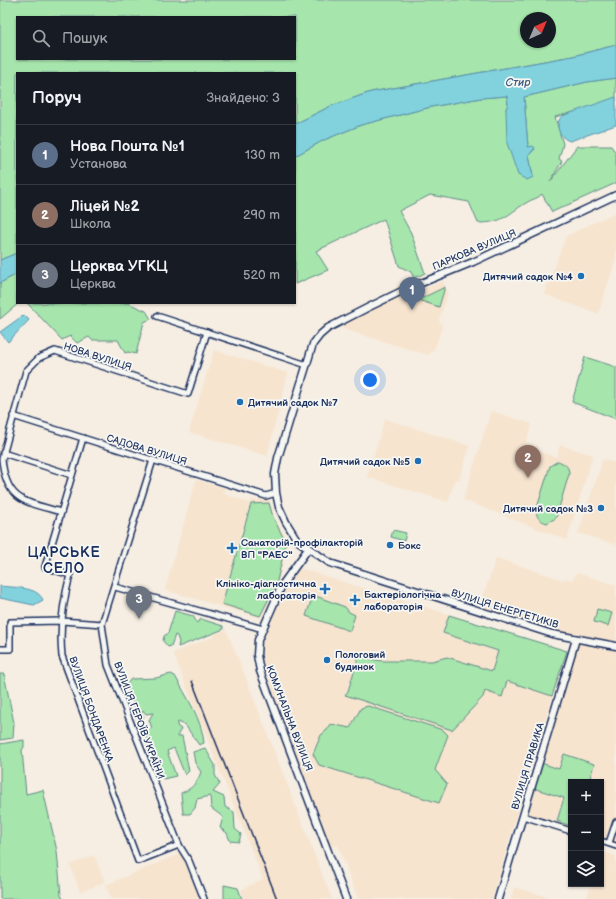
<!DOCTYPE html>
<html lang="uk">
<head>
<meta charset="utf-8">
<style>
  :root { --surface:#171b24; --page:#242831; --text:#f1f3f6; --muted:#9ea1a6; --line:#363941; --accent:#7c3aed }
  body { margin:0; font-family:"Balsamiq Sans",sans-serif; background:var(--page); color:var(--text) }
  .controls { position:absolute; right:12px; bottom:12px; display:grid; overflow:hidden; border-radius:0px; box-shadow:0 1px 3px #0004 }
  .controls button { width:36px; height:36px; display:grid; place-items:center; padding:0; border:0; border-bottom:1px solid var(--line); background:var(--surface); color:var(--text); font:20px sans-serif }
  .compass { position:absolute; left:520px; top:12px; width:36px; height:36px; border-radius:50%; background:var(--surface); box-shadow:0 1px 3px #0004; rotate:44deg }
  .you { position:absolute; left:370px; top:380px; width:14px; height:14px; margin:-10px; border:3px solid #fff; border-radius:50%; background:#1a73e8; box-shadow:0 0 0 6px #1a73e833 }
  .badge { display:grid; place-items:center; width:26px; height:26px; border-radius:50%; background:var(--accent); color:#fff; font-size:13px; font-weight:700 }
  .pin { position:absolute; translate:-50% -33px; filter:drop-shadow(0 1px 2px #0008) }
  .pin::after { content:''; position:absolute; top:21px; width:14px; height:12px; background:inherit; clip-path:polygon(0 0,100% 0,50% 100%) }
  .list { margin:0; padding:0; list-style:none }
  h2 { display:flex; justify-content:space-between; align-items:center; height:52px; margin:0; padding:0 16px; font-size:17px }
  h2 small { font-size:13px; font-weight:400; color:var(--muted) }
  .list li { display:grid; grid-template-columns:26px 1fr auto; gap:12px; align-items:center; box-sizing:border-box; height:60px; padding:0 16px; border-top:1px solid var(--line) }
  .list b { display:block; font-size:15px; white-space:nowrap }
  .list p { margin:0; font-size:13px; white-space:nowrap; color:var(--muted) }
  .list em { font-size:13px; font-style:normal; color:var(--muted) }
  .icon { flex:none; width:22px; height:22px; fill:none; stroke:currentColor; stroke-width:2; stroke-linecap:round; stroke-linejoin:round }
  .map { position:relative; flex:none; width:616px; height:899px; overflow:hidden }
  .search { position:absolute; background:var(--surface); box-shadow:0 1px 3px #0004; left:16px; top:16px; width:280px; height:44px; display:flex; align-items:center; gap:10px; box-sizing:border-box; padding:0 14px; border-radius:0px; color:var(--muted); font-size:15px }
  .panel { position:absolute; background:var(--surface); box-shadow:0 1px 3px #0004; left:16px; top:72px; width:280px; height:232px; border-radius:0px }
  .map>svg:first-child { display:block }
</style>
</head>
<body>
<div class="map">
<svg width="616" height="899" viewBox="0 0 616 899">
  <rect width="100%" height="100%" fill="#f6eee2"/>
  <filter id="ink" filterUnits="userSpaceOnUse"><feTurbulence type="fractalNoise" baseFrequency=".025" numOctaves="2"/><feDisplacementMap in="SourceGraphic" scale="8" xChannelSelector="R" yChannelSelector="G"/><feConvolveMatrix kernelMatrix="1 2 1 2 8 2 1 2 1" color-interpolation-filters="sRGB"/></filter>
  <g filter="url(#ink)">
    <g fill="#f6e4cf">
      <polygon points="616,212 616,259 598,314 544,294 566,236"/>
      <polygon points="443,281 448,293 439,320 442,327 435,348 428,355 346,330 336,323"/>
      <polygon points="214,350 288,373 267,456 189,432"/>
      <polygon points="491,411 532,424 526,443 538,447 537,451 557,457 560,445 593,455 567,540 463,500"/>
      <polygon points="385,419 470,446 459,480 455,479 448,502 367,477"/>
      <polygon points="603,459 616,463 616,545 578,533"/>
      <polygon points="196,480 225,488 224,494 250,503 252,499 258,501 259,498 270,501 274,517 288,542 277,587 261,618 165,590"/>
      <polygon points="496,558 563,580 564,578 572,580 577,573 616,585 616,846 601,841 601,782 571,782 571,831 523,816 576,639 478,611"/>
      <polygon points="299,568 567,651 532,761 492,899 358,899 338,845 331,847 262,661 261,647 286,586"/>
      <polygon points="226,630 238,658 332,899 244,899 241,890 263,879 173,653 215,636 214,634"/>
      <polygon points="601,851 616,856 616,899 587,899 591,884 601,884"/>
      <polygon points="181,853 200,899 111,899 106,885"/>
      <polygon points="94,855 105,882 80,892 70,865"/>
      <polygon points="514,887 554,899 511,899"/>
    </g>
    <g fill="#a6e5ac" stroke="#608a85" fill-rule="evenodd">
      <path d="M0 0H616V45L573 56 371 92 331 106 295 124V73H17V253L0 260ZM17 17H295V59H17ZM526 18H550V42H526Z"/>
      <path d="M616 78V101L555 117 563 144 559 159 562 161 550 182 577 146H611L616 153V183L552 212 542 194C538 199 531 199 526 203 506 215 504 223 478 223L469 202 430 195 399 211 411 233 425 273 414 278 411 272 399 266 384 219 316 251 328 270 295 284V156L324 140 361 125 431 107 481 98 507 96 508 104 506 109 533 177 529 155 535 149 528 147 524 97 587 82Z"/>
      <polygon points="17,274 17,303 19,303 0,319 0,283"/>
      <polygon points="445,287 439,307 418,300"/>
      <polygon points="27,303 128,303 146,311 151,319 144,322 136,354 128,352 125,353 118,340 92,340 89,337 77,343 70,336 62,340"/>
      <polygon points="585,357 616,367 616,419 572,402"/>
      <path d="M558 461C565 464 569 466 569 474L556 518 547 523C540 521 537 518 536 511L550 466Z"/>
      <polygon points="269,503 273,517 286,543 276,585 260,616 222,604 251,504"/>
      <polygon points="393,530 406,533 404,541 391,537"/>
      <polygon points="313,595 345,607 349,612 355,615 350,631 306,616"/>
      <polygon points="597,609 612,613 608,626 594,622"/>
      <polygon points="175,611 193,616 197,623 201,619 223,626 224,629 178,647 179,642 177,636 175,635 171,646 168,647 163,641 164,636 168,633"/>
      <polygon points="449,615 567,651 552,696 507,681 502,697 485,691 483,697 452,730 345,695 348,691 359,655 375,660 383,661 432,661 447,657 492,671 498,651 443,633"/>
      <polygon points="0,674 4,674 14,723 13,738 0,740"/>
      <path d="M171 674 175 676C186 696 202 719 204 743L199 745 185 725 178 722 177 726 181 729 177 736H182L189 771 185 775 174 748 167 751 176 776 163 779 144 732 152 728 149 720 153 713 146 714 143 710 141 714 144 717 140 721 126 685 131 679 156 678Z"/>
      <polygon points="368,706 443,730 448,735 435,770 447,784 439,803 319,765 313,754 321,735 327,730 331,724 350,728 361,708"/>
      <polygon points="24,740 24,747 22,750 26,794 43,790 57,851 61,895 63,899 0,899 0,744"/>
      <path d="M205 748 215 765V775L220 784 213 792 224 797 225 807 234 812 235 829 241 834 239 842 230 841 227 833 220 828 223 817 211 808 210 796 197 799 195 808 190 814H183L181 793C192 789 197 783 201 772L195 763 193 752Z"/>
      <polygon points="564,754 594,764 589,782 571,782 571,826 557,821 564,798 533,788 541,763 559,769"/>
      <polygon points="224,885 238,888 242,899 224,899"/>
    </g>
    <g fill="#82d2de" stroke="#5991ab">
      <polygon points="616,45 616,78 587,82 524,97 528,147 533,146 535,148 529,155 533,177 527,180 518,175 507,143 506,109 508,104 507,96 481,98 431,107 361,125 324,140 295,156 295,124 331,106 371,92 573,56"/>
      <path d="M616 97V125L570 141C559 138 554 124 562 116Z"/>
      <polygon points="17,253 17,274 0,283 0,260"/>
      <polygon points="25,316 29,320 8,342 0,332 21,317"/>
      <path d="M0 586C14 588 37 586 43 600L34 605 0 598Z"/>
    </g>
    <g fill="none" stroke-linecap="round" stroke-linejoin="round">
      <defs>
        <g id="minor">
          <polyline points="157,316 307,365"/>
          <polyline points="13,416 266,496 276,493"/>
          <path d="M83 438 45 567 70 575C63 602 59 628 62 656L138 861 179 845"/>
          <polyline points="3,453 72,475"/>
          <polyline points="153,460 102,624 108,665 179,845 189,861 204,899"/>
          <path d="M61 512C26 502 6 502 2 459L26 371 39 358 55 351 188 394 207 332"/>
          <polyline points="115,587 263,629"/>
          <polyline points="0,649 10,649 10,622 62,621 102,624"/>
          <polyline points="523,816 571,831"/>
          <polyline points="601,841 616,846"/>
          <polyline points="609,843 616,822"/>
        </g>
        <g id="tertiary">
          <polyline points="616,195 473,262 404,290 369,307 328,328 320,335 313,344 278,458 275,474 276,493 279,507 286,522 297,540 330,563 552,634 616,646"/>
          <polyline points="308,549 282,585 258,640 257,655 260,671 346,899"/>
          <polyline points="498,899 576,639"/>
        </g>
      </defs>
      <use href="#minor" stroke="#1b2f5e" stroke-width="8"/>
      <use href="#tertiary" stroke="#1b2f5e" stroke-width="9"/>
      <use href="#minor" stroke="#f6f6f2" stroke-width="5"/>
      <use href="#tertiary" stroke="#f6f6f2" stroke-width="6"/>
      <polyline stroke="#1b2f5e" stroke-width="1.5" points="192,681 277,899"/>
    </g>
  </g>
  <g fill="#1f6fb2" stroke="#f6f6f2" stroke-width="1.5">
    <circle cx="581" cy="276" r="4"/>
    <circle cx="240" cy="402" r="4"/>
    <circle cx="418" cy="461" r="4"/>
    <circle cx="601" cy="508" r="4"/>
    <circle cx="390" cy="545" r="4"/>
    <path d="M230 542h4v4h4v4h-4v4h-4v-4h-4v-4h4z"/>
    <path d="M323 583h4v4h4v4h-4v4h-4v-4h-4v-4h4z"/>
    <path d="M353 594h4v4h4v4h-4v4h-4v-4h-4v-4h4z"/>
    <circle cx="327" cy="660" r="4"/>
  </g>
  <g text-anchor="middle" stroke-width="3.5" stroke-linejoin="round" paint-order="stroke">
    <g font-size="10" fill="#1b2f5e" stroke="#f6f6f2">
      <text transform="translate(474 249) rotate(-23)" y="4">ПАРКОВА ВУЛИЦЯ</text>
      <text transform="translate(98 356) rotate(18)" y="4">НОВА ВУЛИЦЯ</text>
      <text transform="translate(147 449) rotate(17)" y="4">САДОВА ВУЛИЦЯ</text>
      <text transform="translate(505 608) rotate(17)" y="4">ВУЛИЦЯ ЕНЕРГЕТИКІВ</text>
      <text transform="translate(92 709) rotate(70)" y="4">ВУЛИЦЯ БОНДАРЕНКА</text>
      <text transform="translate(290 718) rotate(69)" y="4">КОМУНАЛЬНА ВУЛИЦЯ</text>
      <text transform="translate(140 720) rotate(69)" y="4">ВУЛИЦЯ ГЕРОЇВ УКРАЇНИ</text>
      <text transform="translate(527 766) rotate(-73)" y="4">ВУЛИЦЯ ПРАВИКА</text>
    </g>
    <g font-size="10" font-weight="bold" fill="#1b2f5e" stroke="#f6f6f2" text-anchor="start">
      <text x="573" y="280" text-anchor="end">Дитячий садок №4</text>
      <text x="248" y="406">Дитячий садок №7</text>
      <text x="410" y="465" text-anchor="end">Дитячий садок №5</text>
      <text x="593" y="512" text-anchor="end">Дитячий садок №3</text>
      <text x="241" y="546">Санаторій-профілакторій<tspan x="241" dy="12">ВП "РАЕС"</tspan></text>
      <text x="398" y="549">Бокс</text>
      <text x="316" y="587" text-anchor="end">Клініко-діагностична<tspan x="316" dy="12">лабораторія</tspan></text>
      <text x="364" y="598">Бактеріологічна<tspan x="364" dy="12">лабораторія</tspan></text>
      <text x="335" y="658">Пологовий<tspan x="335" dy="12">будинок</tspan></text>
    </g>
    <g font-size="11" font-style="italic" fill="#35587e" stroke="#f6f6f2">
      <text x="518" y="86">Стир</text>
    </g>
    <g font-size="14" font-weight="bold" letter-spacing="1" fill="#1b2f5e" stroke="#f6f6f2">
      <text x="64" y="557">ЦАРСЬКЕ<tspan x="64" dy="16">СЕЛО</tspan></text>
    </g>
  </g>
</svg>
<div class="controls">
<button>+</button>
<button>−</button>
<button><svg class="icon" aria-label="layers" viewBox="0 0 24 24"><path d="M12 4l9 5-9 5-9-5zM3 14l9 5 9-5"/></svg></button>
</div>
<svg class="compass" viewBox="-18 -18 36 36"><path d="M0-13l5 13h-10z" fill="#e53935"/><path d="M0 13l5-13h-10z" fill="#9ea1a6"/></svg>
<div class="you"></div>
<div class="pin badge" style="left:412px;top:310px;background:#5c6f8a">1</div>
<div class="pin badge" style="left:528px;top:478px;background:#8d6e63">2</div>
<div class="pin badge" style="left:139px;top:619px;background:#6b7280">3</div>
<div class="search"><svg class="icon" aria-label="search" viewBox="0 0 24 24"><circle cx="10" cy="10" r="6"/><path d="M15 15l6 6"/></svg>Пошук</div>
<section class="panel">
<h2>Поруч<small>Знайдено: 3</small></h2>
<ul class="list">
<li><span class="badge" style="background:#5c6f8a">1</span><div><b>Нова Пошта №1</b><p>Установа</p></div><em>130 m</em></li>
<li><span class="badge" style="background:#8d6e63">2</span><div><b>Ліцей №2</b><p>Школа</p></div><em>290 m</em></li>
<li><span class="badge" style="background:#6b7280">3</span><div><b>Церква УГКЦ</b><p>Церква</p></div><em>520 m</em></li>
</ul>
</section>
</div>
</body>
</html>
